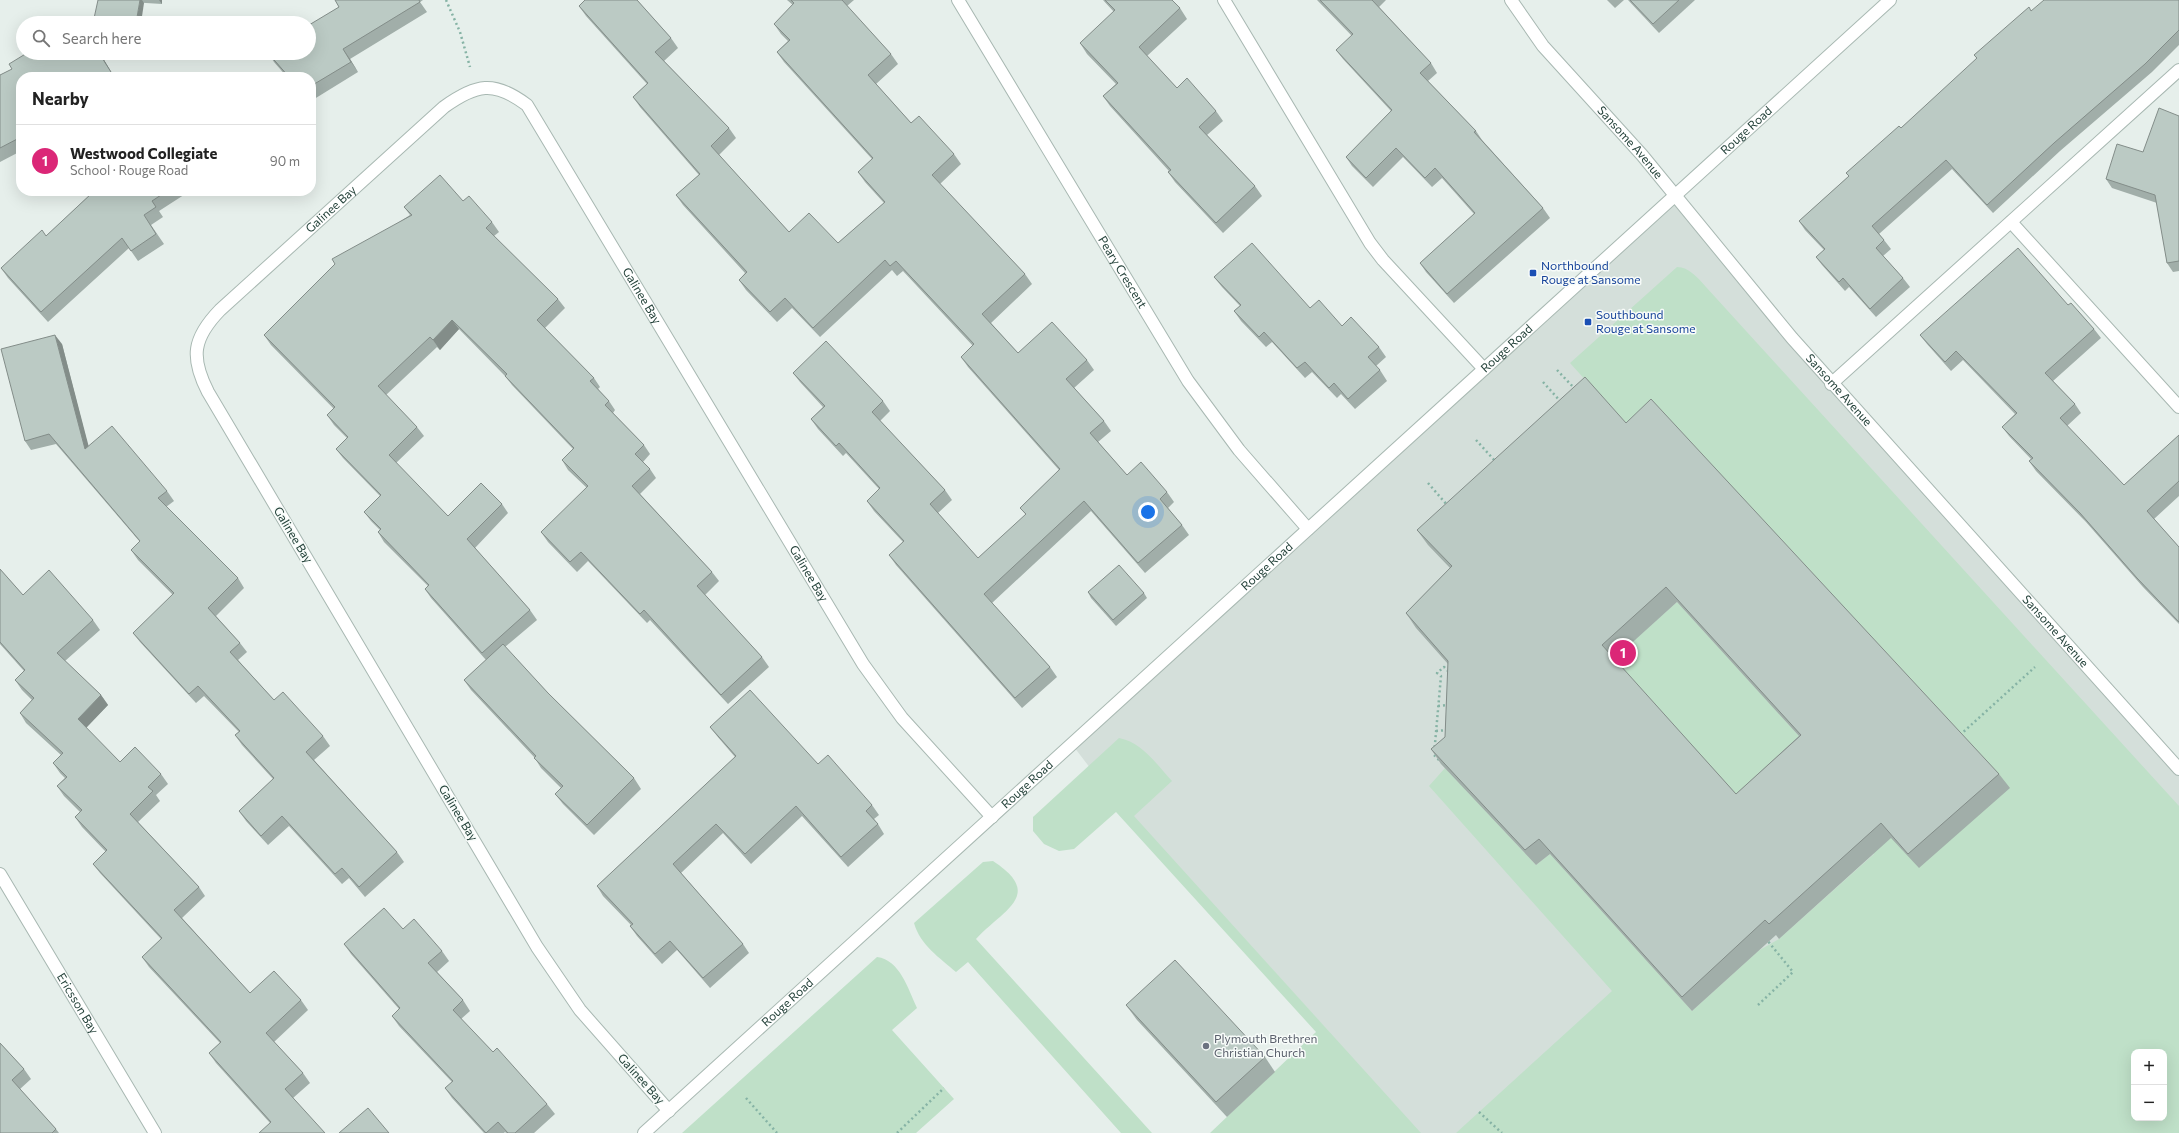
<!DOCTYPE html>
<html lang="en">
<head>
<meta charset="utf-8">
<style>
  :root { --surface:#fff; --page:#f6f6f6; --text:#222; --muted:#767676; --line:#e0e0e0; --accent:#db2777 }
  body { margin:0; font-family:Commissioner,sans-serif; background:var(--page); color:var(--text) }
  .controls { position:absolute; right:12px; bottom:12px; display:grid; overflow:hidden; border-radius:8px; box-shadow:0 4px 16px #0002 }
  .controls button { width:36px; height:36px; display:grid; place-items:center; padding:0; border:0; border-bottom:1px solid var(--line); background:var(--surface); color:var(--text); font:20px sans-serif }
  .you { position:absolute; left:1148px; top:512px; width:14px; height:14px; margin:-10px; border:3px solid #fff; border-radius:50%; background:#1a73e8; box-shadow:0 0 0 6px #1a73e833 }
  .badge { display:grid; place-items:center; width:26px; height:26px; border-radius:50%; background:var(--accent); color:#fff; font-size:13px; font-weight:700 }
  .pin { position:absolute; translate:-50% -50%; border:2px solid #fff; box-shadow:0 1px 4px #0006 }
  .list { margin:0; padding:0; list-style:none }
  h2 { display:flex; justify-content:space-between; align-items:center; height:52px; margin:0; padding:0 16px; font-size:17px }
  h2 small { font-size:13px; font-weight:400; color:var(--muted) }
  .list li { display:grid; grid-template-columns:26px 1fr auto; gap:12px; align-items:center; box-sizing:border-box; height:72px; padding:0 16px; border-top:1px solid var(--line) }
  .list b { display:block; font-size:15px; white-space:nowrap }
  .list p { margin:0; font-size:13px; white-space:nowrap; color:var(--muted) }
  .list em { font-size:13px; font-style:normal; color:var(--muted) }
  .icon { flex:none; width:22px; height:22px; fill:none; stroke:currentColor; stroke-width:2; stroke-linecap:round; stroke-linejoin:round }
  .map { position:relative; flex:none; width:2179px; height:1133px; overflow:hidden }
  .search { position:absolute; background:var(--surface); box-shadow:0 4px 16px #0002; left:16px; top:16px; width:300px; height:44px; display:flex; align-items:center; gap:10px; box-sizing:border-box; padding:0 14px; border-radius:22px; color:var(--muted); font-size:15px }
  .panel { position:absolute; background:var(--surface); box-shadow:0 4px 16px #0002; left:16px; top:72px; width:300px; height:124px; border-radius:16px }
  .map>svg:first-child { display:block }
</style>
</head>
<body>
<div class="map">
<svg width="2179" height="1133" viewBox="0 0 2179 1133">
  <rect width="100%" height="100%" fill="#e6efeb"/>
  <path fill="#d4dfda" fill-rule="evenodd" d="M1675 196 2179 769V1133H1218L1330 1033 1097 777 1074 747ZM2134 1052H2164V1118H2134Z"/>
  <g fill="#bfe0c8" fill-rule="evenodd">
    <path d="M1677 267C1689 267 1698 278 1706 287L2179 806V1133H1456L1612 991 1429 786 1445 768 1536 865 1550 854 1692 1011 1758 951 1779 939 1874 854 1637 437 1570 363ZM2134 1052H2164V1118H2134Z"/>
    <polygon points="1677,602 1830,770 1747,809 1612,660"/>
    <path d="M1119 738C1142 742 1157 765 1172 781L1134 816 1421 1133H1210L1316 1032 1116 812 1074 849 1059 851 1044 844 1033 831V817Z"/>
    <path d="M993 861C1045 895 1003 910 976 939L1152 1133H1121L968 962 956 972C940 958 920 945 914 923L983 862Z"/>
    <path d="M877 957C900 960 908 989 917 1008L892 1030 954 1099 916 1133H682Z"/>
  </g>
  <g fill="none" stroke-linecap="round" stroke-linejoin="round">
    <defs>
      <g id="minor">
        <path id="s1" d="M958 0 1188 381 1239 450 1308 529"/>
        <polyline points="1224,0 1370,243 1383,260 1484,369"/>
        <path id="s2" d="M1511 0 1543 46 1642 155 1792 338 2179 769"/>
        <polyline points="2011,222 2179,407"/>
        <polyline points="1831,384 2179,70"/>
        <path id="s3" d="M0 874 155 1133"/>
        <path id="s4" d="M669 1111 580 1010 537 947 208 392C190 357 193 338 220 310L444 107C476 84 494 80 527 105L863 664 902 718 992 817"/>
        <path id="s5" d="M644 1133 1890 0"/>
      </g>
    </defs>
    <use href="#minor" stroke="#a8b8b2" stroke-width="14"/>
    <g stroke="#86b3a5" stroke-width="2.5" stroke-dasharray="2 3" stroke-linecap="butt">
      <polyline points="446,0 460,32 470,67"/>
      <polyline points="1557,370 1576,390"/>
      <polyline points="1543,382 1561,402"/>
      <polyline points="1476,440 1496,462"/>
      <polyline points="1428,483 1448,506"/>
      <polyline points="1438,706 1449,705"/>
      <polyline points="1436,731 1448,730"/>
      <polyline points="1960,735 2035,667"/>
      <polyline points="1439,760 1434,755 1441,676 1437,673 1444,667 1449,672"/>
      <polyline points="1758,1005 1793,972 1767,940"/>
      <polyline points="746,1098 777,1133"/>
      <polyline points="1479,1112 1502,1133"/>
      <polyline points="897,1133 944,1088"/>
    </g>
    <use href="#minor" stroke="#fff" stroke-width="12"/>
  </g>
  <g fill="#a1aea9" fill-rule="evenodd">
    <polygon points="98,0 162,0 162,4"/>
    <polygon points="335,0 423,0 420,2 427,12 350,59 358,72 311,101 311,77 287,77 274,62 268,53 339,7"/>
    <polygon points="584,0 637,0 671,38 678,48 664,61 729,128 736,138 719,155 789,232 838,243 884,203 865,182 858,172 872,159 784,62 777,52 788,41 781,34 774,24 793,5 787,0 854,0 847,6 891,54 898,64 876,84 911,123 954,154 961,164 940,184 1025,274 1032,284 991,323 1018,353 1087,360 1094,370 1074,388 1104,421 1111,431 1098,442 1127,475 1167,492 1174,502 1168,508 1182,525 1189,535 1145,573 1091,511 992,603 1050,667 1057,677 1022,708 896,565 889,555 903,542 874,511 867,501 879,489 846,453 843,456 818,429 811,419 823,407 800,382 793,373 883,401 890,411 880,421 945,490 952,500 938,513 978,558 1026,515 1020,508 1059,470 968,367 961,357 973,346 903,271 897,276 892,270 820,337 792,308 777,322 746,290 739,280 745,273 683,205 676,195 699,175 640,107 633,97 647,84 586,16 579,6 584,1"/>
    <polygon points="1103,0 1172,0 1180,8 1187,19 1147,56 1177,88 1216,111 1223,121 1207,135 1255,186 1262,196 1223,233 1175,182 1168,172 1169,171 1110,106 1103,96 1116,84 1087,54 1080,43 1114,12"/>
    <polygon points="1317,0 1386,0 1379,7 1431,63 1437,73 1428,81 1476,131 1482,140 1543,208 1550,218 1454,303 1426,272 1420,263 1474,214 1442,178 1432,187 1403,157 1373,187 1352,166 1346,157 1391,111 1343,59 1336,50 1352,36"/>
    <polygon points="1607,0 1624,0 1615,8"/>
    <polygon points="1628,0 1695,0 1659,33"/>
    <polygon points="2179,0 2179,45 2152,72 2060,151 1993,213 1952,169 1879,234 1884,240 1891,249 1883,256 1903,278 1910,287 1876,317 1849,287 1845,291 1822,265 1816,257 1824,250 1805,230 1799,221 1849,176 1846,173 1901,128 1977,59 1974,55 2031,11"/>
    <polygon points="45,53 100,53 114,77 21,77 21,151 0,162 0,75"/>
    <polygon points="2179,116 2179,271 2173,272 2167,263 2157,203 2112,188 2106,179 2143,152"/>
    <polygon points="91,191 190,191 159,211 163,217 151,225 164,244 138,261 129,248 48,322 8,278 1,268 46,236 92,193"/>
    <polygon points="463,201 492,222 499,232 494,236 558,299 565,308 545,328 594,378 600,387 598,389 609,401 615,410 613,413 644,445 650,454 643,462 650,469 656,478 640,494 712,572 719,581 705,595 762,657 769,667 728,704 650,620 647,623 588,561 577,572 548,542 541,532 587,488 568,470 562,460 573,449 512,385 505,376 459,329 440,350 437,347 386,395 417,427 424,436 396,463 448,516 502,504 508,513 475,548 530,610 537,620 505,647 548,693 634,778 641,789 594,835 563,804 555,794 561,788 541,768 534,757 471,690 464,680 486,660 431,598 425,589 428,586 384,542 378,532 380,530 371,521 364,512 380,496 343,458 336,449 347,438 334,425 327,415 334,409 271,345 264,335 335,264 410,215 404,207"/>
    <polygon points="1214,277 1310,308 1342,326 1379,347 1386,357 1376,366 1380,370 1387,381 1355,409 1341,394 1337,398 1312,372 1305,378 1272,342 1266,347 1241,321 1234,311 1240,306 1222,287"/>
    <polygon points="2068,305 2094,329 2101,338 2053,381 2075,404 2081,413 2067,426 2124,485 2179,435 2179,496 2154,519 2179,547 2179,624 2143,587 2086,522 2036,471 2029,461 2031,459 2009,436 2002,427 2015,414 1963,360 1951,371 1927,344 1920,335"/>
    <polygon points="62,344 88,446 167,491 174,501 166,507 238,578 244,588 216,616 240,643 247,652 238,660 274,700 323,736 330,746 314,760 397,852 404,862 365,897 349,878 342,884 289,826 268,845 246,821 239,811 273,779 242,745 235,735 239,732 204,696 196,703 140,642 133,633 173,595 138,560 131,550 140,542 56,444 31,450 25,441"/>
    <path d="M1626 423 1999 774 2010 788 1919 868 1891 838 1779 939 1776 935 1692 1011 1550 854 1536 865 1441 764 1431 749 1445 737 1448 664 1416 628 1406 613 1450 568 1428 545 1417 530ZM1677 602 1799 736 1736 794 1614 659Z"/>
    <polygon points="0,569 23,595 93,620 100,630 65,661 101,695 108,705 86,728 120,762 161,774 168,784 156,795 160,801 138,822 199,887 205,896 182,918 250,993 301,1000 308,1010 274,1042 303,1073 310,1083 293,1098 270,1123 216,1063 209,1053 220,1043 149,967 142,957 161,939 100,873 93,864 106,852 82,827 75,817 80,812 64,796 57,786 65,778 60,773 53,763 61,755 26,723 20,713 32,700 22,690 15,680 24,671 0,644"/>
    <polygon points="1088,592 1144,593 1147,598 1116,626 1091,598"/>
    <polygon points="710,727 818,764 872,805 879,815 874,819 878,824 884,834 848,867 802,816 751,864 723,833 681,873 743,944 749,953 710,988 677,950 662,964 637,936 630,926 631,925 603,896 597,886 735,757 717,736"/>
    <polygon points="403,929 442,951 449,961 437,972 463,1000 470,1011 461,1019 493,1052 547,1104 555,1114 534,1133 506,1133 505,1132 504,1133 484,1133 452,1098 445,1088 452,1082 399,1026 392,1016 399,1009 351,954 344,944"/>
    <polygon points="1126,1005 1265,1057 1275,1072 1227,1117 1137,1020"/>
    <polygon points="0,1043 24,1069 31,1079 20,1089 56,1129 59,1133 0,1133"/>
  </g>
  <g fill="#838d89">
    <polygon points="140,0 142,0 144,3 141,23 136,23"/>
    <polygon points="159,0 162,0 162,4"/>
    <polygon points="343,49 350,59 358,72 351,62"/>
    <polygon points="99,53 100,53 114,77 111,72"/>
    <polygon points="452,320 459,329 440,350 433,340"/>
    <polygon points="55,335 62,344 92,459 85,449"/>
    <polygon points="101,695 108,705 85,729 78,719"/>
  </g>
  <g fill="#bbcac4" stroke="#838d89" fill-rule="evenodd">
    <polygon points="98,0 140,0 136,23 93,23"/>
    <polygon points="335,0 419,0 420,2 343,49 351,62 311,86 311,77 289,77 268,53 309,53 309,25 339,7"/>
    <polygon points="585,0 637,0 671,38 655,52 729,128 711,146 789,232 809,213 838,243 885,202 858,172 873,158 777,52 790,40 774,24 794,3 791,0 842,0 891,54 868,75 911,123 919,116 954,154 932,175 1025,274 982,314 1018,353 1052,322 1087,360 1066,379 1104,421 1090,433 1127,475 1141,462 1167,492 1160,499 1182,525 1138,563 1084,501 984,594 1050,667 1015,698 889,555 904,541 867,501 880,488 839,443 836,446 811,419 825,406 793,373 826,341 883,401 872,412 945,490 930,504 978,558 1026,514 1020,508 1060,469 961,357 974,344 896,261 890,266 885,260 813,328 785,298 770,312 739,280 747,272 676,195 700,174 633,97 648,83 579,6"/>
    <polygon points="1105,0 1172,0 1180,8 1139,47 1177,88 1187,78 1216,111 1199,127 1255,186 1216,223 1168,172 1171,170 1103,96 1118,83 1080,43 1115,10"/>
    <polygon points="1320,0 1372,0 1431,63 1420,73 1476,131 1474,132 1543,208 1447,294 1420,263 1475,213 1435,168 1425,178 1396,148 1366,178 1346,157 1392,110 1336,50 1353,34"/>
    <polygon points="1630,0 1679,0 1653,24"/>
    <polygon points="2044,0 2179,0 2179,30 2145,64 2054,143 1987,205 1946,160 1872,226 1884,240 1876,248 1903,278 1870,309 1843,278 1839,282 1816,257 1825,249 1799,221 1849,176 1846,173 1899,126 1901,128 1977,58 1974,55 2029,7 2031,11"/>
    <polygon points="27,53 44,53 44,54 45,53 99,53 111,72 103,77 21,77 21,137 0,148 0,75 12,69 9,64"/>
    <polygon points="2159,108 2179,116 2179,261 2167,263 2155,195 2106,179 2117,144 2143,152"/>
    <polygon points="440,175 463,201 469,196 492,222 486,228 558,299 537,320 594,378 590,381 609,401 605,405 644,445 635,454 650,469 632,486 712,572 697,586 762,657 721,695 644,610 640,614 581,552 570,562 541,532 588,486 562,460 574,448 505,376 507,374 452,320 433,340 430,337 378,386 417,427 389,455 448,516 481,483 502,504 467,539 530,610 482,653 425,589 429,585 378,532 381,529 364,512 381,495 336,449 348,437 327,415 335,407 264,335 335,264 332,259 412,215 404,207"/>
    <polygon points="91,191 167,191 152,201 156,207 144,215 156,234 131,251 122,238 41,312 1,268 42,230 46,236 92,193"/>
    <polygon points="1252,243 1310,308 1319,300 1342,326 1351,317 1379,347 1368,357 1380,370 1348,399 1334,383 1329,388 1305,362 1297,368 1264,332 1259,337 1234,311 1241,305 1214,277"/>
    <polygon points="2018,248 2068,305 2071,303 2094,329 2045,373 2075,404 2060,418 2124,485 2179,435 2179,481 2147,511 2179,547 2179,622 2137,578 2080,513 2029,461 2033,458 2002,427 2017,413 1956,351 1945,362 1920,335"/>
    <polygon points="55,335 85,449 112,426 167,491 158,498 238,578 208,608 240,643 230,652 274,700 283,692 323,736 306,752 397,852 359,887 342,868 335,874 282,816 261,836 239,811 274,778 235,735 240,731 198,686 189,694 133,633 174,593 131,550 140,541 49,434 25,441 1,349"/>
    <path d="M1585 377 1626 423 1651 399 1999 774 1908 854 1881 823 1769 924 1765 920 1682 997 1539 839 1525 850 1431 749 1445 737 1448 661 1406 613 1452 566 1417 530ZM1666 587 1801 735 1736 794 1602 645Z"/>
    <polygon points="1119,565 1144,593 1113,620 1088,592"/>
    <polygon points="0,569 23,595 49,570 93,620 57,653 101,695 78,719 120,762 135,747 161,774 148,787 153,791 130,814 199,887 174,910 250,993 274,971 301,1000 266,1033 303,1073 285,1089 325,1133 259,1133 271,1122 209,1053 221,1042 142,957 162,938 93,864 107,850 75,817 82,810 57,786 67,777 53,763 63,753 20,713 34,698 15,680 25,670 0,642"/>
    <polygon points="503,644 548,693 634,778 587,825 555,794 563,786 534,758 536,756 464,680"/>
    <polygon points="750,690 818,764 828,755 872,805 866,811 878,824 841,857 796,806 745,854 716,824 673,864 743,944 703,978 670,941 655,954 630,926 633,924 597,886 736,756 710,727"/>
    <polygon points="384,908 403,929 414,919 442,951 428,963 463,1000 453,1010 493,1052 497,1048 547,1104 515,1133 508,1133 498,1122 486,1133 445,1088 453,1081 392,1016 400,1008 344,944"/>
    <polygon points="1175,960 1265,1057 1216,1102 1126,1005"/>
    <polygon points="0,1043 24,1069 12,1080 56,1129 52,1133 0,1133"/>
    <polygon points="368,1108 389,1133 339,1133"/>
  </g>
  <g fill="#1a4fb4" stroke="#f7fbf9" stroke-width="1.5">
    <rect x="1529" y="269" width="8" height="8" rx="2"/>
    <rect x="1584" y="318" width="8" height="8" rx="2"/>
  </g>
  <circle fill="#6b7280" stroke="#f7fbf9" stroke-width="1.5" cx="1206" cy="1046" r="4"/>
  <g text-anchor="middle" stroke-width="3" stroke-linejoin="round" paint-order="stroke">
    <g font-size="12" fill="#24423a" stroke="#f7fbf9">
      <text dy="4" stroke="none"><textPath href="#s5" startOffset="1490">Rouge Road</textPath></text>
      <text dy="4" stroke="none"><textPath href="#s2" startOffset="186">Sansome Avenue</textPath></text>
      <text dy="4" stroke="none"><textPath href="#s4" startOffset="1097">Galinee Bay</textPath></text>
      <text dy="4" stroke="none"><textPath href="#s1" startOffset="318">Peary Crescent</textPath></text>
      <text dy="4" stroke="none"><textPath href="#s4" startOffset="1564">Galinee Bay</textPath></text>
      <text dy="4" stroke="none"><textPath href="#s5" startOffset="1166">Rouge Road</textPath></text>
      <text dy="4" stroke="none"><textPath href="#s2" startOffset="510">Sansome Avenue</textPath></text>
      <text transform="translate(293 535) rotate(59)" y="4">Galinee Bay</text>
      <text dy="4" stroke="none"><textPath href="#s5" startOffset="842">Rouge Road</textPath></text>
      <text dy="4" stroke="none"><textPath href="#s4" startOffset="1888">Galinee Bay</textPath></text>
      <text dy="4" stroke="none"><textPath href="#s2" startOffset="834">Sansome Avenue</textPath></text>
      <text dy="4" stroke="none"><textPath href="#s5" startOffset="518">Rouge Road</textPath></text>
      <text transform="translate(458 813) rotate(59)" y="4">Galinee Bay</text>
      <text dy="4" stroke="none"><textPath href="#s5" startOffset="194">Rouge Road</textPath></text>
      <text dy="4" stroke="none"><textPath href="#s3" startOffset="151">Ericsson Bay</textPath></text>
      <text transform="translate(641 1079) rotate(48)" y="4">Galinee Bay</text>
    </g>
    <g font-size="12" fill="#164399" stroke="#f7fbf9" text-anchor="start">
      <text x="1541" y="270">Northbound<tspan x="1541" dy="14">Rouge at Sansome</tspan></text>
      <text x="1596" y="319">Southbound<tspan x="1596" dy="14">Rouge at Sansome</tspan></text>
    </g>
    <g font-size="12" fill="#5b616d" stroke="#f7fbf9" text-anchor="start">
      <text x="1214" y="1043">Plymouth Brethren<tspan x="1214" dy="14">Christian Church</tspan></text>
    </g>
  </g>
</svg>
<div class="controls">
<button>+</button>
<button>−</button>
</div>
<div class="you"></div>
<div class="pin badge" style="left:1623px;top:653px">1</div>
<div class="search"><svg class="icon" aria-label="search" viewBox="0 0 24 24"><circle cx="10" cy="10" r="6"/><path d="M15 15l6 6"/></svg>Search here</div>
<section class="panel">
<h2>Nearby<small></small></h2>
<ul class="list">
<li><span class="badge">1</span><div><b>Westwood Collegiate</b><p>School · Rouge Road</p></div><em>90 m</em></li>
</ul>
</section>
</div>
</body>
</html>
